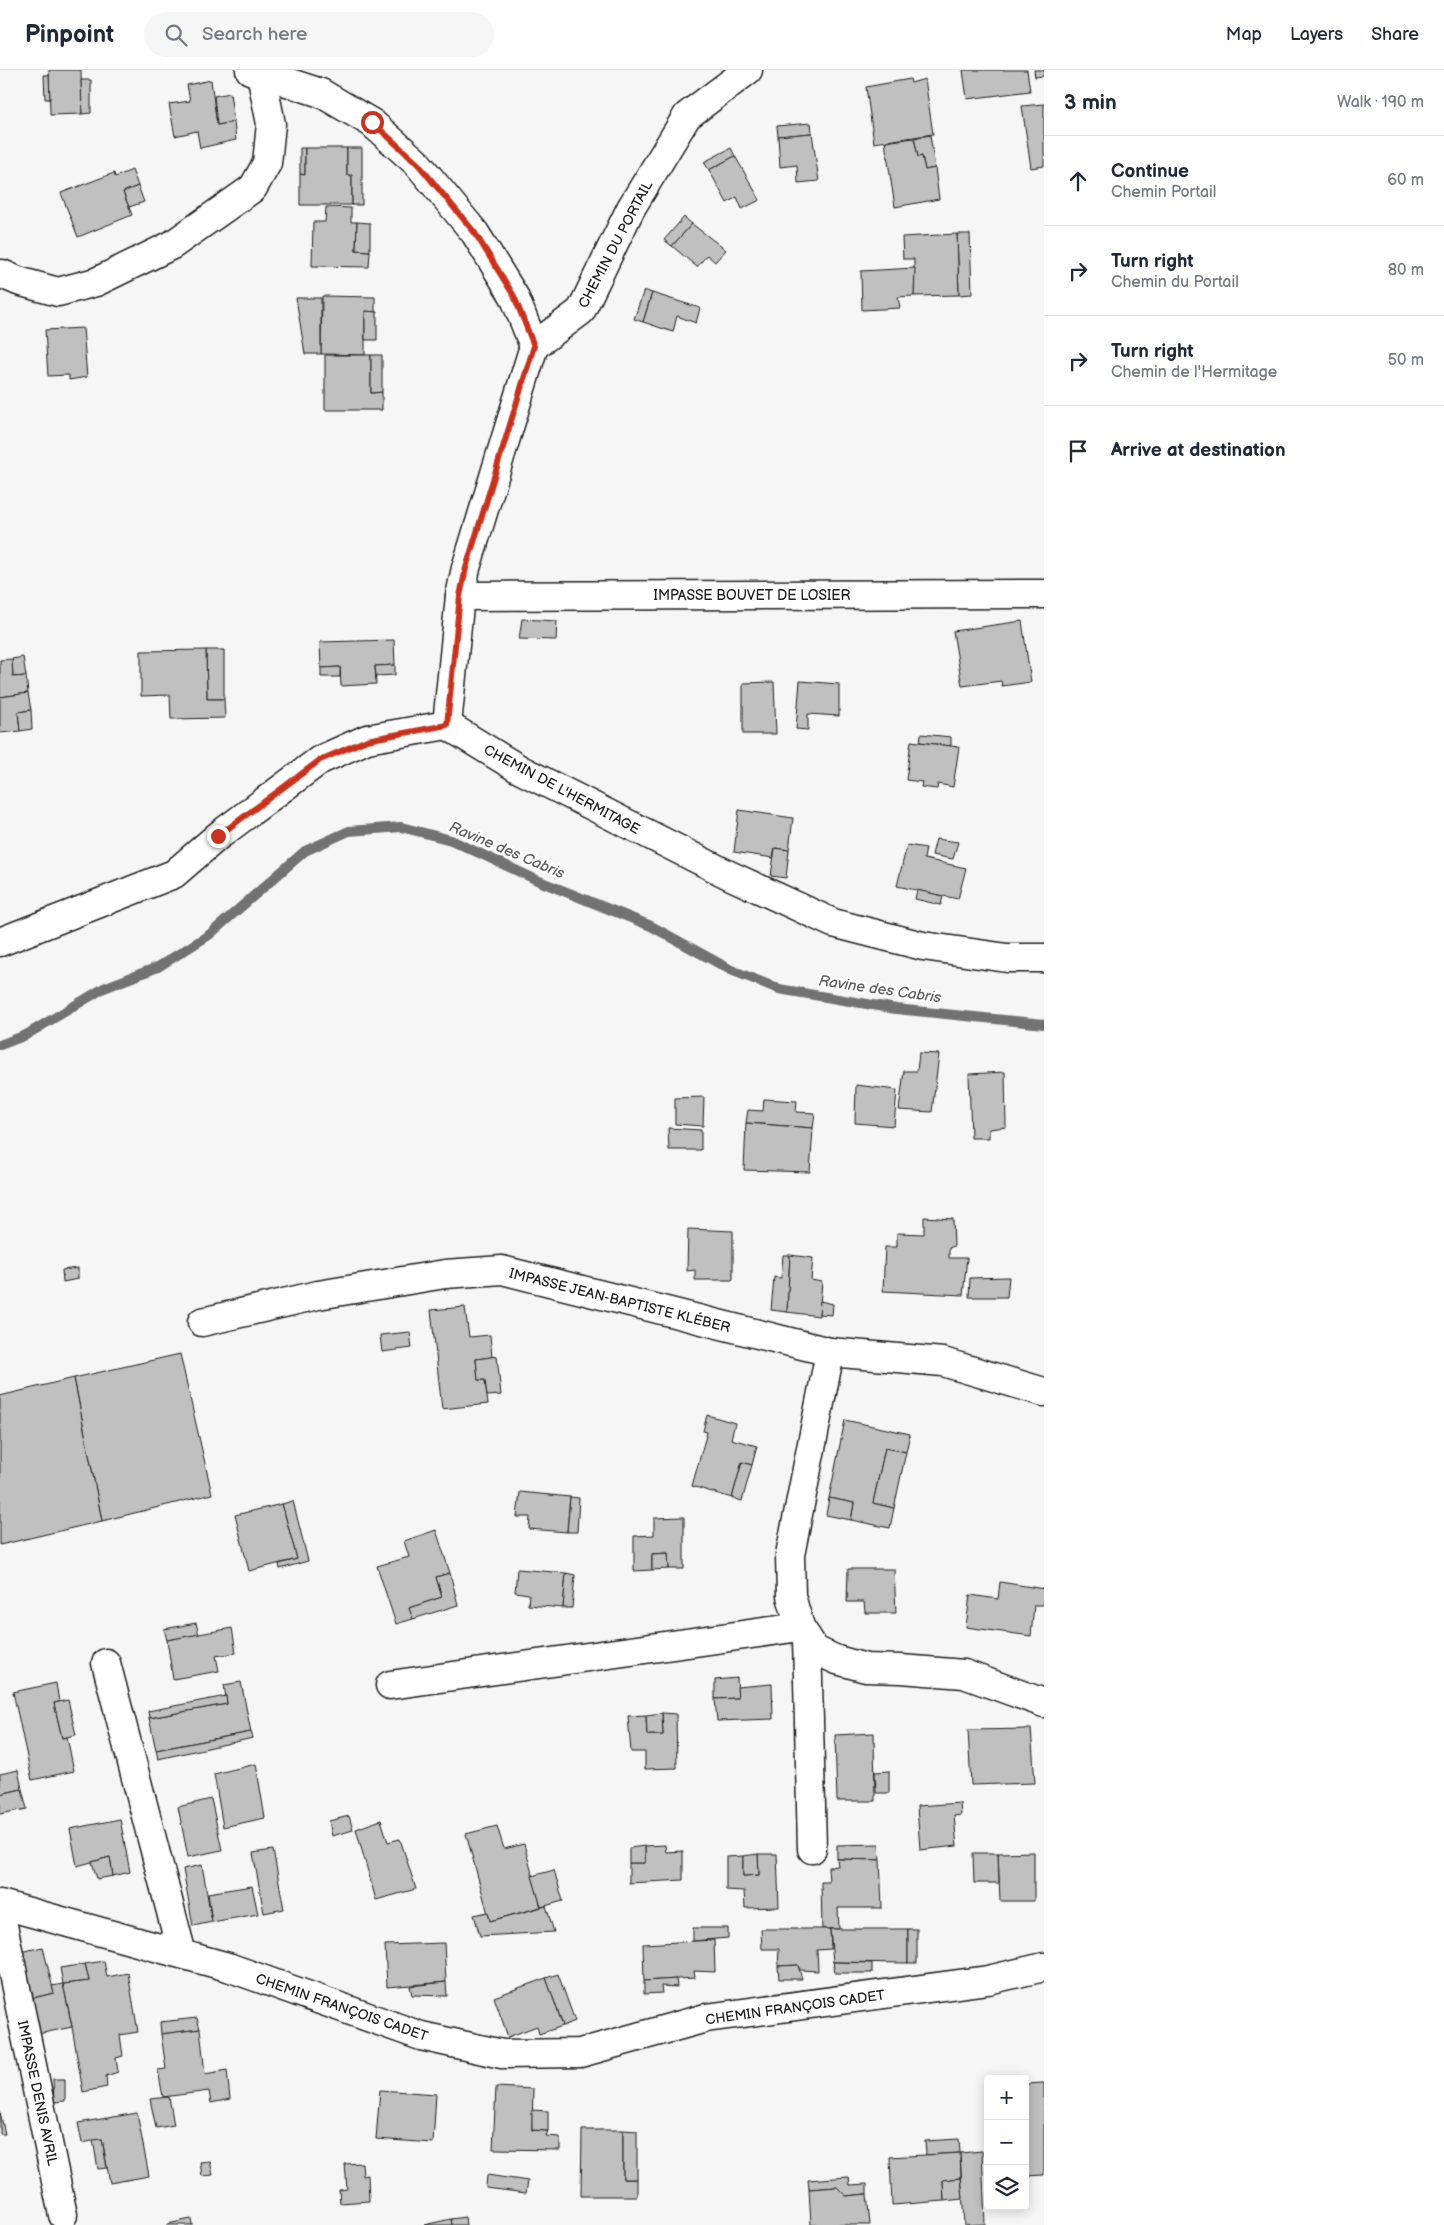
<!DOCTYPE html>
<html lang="en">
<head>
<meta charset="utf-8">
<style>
  :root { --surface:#fff; --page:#f6f6f7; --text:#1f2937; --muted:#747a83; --line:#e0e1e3 }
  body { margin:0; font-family:"Balsamiq Sans",sans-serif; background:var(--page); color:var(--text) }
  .controls { position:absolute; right:15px; bottom:15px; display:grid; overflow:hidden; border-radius:5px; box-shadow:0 2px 12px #0003 }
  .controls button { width:45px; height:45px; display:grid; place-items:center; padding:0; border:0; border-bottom:1px solid var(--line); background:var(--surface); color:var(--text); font:25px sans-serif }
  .stop { position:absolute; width:15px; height:15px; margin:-11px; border:4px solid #c8321e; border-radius:50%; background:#fff }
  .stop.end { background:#c8321e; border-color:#fff; box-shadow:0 1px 5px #0008 }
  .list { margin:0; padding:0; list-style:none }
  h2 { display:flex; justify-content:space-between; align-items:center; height:65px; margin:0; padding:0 20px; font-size:21px }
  h2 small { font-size:16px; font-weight:400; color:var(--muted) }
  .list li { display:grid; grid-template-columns:32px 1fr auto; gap:15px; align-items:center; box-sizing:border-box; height:90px; padding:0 20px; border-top:1px solid var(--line) }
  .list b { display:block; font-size:19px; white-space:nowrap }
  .list p { margin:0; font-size:16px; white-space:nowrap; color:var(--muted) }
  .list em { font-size:16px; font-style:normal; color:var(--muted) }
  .icon { flex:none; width:28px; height:28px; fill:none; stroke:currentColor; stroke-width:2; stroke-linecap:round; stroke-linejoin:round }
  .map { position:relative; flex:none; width:1044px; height:2155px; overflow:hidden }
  header { display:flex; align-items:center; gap:30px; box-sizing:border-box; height:70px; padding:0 25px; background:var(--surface); border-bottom:1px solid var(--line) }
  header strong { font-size:24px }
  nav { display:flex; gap:28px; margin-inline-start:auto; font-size:18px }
  .search { width:350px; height:45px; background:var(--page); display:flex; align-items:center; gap:12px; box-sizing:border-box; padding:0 18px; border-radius:28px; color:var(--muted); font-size:19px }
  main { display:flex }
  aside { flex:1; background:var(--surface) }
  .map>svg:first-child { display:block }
</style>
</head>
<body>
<header>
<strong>Pinpoint</strong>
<div class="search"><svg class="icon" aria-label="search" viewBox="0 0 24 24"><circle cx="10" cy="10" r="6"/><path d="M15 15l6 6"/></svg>Search here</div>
<nav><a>Map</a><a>Layers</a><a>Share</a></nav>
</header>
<main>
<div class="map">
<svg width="1044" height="2155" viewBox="0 0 1044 2155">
  <rect width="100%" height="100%" fill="#f6f6f6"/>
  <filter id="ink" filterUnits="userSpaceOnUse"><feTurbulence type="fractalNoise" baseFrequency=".02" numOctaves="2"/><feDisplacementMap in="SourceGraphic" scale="10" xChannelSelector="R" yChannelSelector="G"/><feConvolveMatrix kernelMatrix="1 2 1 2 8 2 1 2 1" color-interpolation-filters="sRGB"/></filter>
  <g filter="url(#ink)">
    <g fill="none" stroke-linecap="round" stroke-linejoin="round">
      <polyline stroke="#727272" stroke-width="10" points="0,975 26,965 104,918 158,897 209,865 305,781 349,761 401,757 451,770 539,811 651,856 731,900 779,919 896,939 1044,954"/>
    </g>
    <g fill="#c0c0c0" stroke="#1c1c1c">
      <polygon points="49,0 81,0 82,44 50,45"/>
      <polygon points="963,0 1027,0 1030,21 967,29"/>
      <polygon points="1034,0 1044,0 1044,6 1035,7"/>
      <polygon points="44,5 49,5 50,29 45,29"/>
      <polygon points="910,9 911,13 925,9 933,64 874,73 866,17"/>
      <polygon points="81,10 91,10 91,43 82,44"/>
      <polygon points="211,10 217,55 234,52 236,70 200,78 197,61 175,66 169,34 190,31 187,15"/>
      <polygon points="230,23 234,52 217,55 214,26"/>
      <polygon points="1044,34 1044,96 1031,98 1022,36"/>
      <polygon points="811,53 812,63 778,66 777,56"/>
      <polygon points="812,63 819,111 798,113 797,95 780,97 778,66"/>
      <polygon points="930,65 935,98 925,100 922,86 918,87 914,68"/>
      <polygon points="914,68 918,87 922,86 925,100 935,98 939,129 895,137 885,72"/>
      <polygon points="300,78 305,78 305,105 300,104"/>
      <polygon points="305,78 347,78 347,105 352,105 352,135 300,135 300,104 305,105"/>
      <polygon points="347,78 362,78 362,135 352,135 352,105 347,105"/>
      <polygon points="731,78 735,86 709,100 704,92"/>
      <polygon points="735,86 760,130 742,139 737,127 727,133 709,100"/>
      <polygon points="132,100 138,116 123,122 132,145 78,167 61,123 114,103 115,107"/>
      <polygon points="138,116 144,132 129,137 123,122"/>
      <polygon points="326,137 351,138 351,152 357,152 356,180 370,181 369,197 312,196 313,152 325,152"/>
      <polygon points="684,147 692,154 672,176 664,170"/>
      <polygon points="357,152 370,153 370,181 356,180"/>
      <polygon points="692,154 726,180 715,192 707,185 697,197 672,176"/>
      <polygon points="957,164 970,164 972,224 959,225"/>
      <polygon points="957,164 959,225 914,226 914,189 903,189 902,167"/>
      <polygon points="915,198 914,226 898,227 900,238 862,240 861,201"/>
      <polygon points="644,220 652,223 643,252 634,249"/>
      <polygon points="652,223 700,238 696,253 677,246 673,262 643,252"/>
      <polygon points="322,226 375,227 375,242 365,241 365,285 321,284"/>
      <polygon points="296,228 321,228 321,284 305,284"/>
      <polygon points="365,241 377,242 377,270 365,270"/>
      <polygon points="83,258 87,307 69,310 69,305 48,306 45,260"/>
      <polygon points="325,285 371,285 371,323 382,322 382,340 325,340"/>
      <polygon points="371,285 382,285 382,322 371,323"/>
      <polygon points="522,549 557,551 556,570 519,569"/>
      <polygon points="1022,551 1031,612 1002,616 1001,611 962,616 953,561"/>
      <polygon points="394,570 395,595 375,596 376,614 341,616 340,597 321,598 320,572"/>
      <polygon points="206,580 224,580 224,629 207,629"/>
      <polygon points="206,580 207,629 224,629 225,648 171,649 170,625 141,626 141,581"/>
      <polygon points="23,587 26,606 13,607 12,589"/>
      <polygon points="12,589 13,607 26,606 28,623 0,627 0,590"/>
      <polygon points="395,595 395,605 376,606 375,596"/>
      <polygon points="340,597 340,607 321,607 321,598"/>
      <polygon points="800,611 839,614 839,646 808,644 808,660 796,659"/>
      <polygon points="774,612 776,664 743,664 743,613"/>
      <polygon points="28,623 31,640 18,642 20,661 0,663 0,627"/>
      <polygon points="31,640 32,659 20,661 18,642"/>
      <polygon points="921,664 951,667 951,676 920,672"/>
      <polygon points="911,671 959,677 953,717 938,714 937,719 921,717 922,712 906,710"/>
      <polygon points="739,740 793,748 789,780 775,778 773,788 734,782"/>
      <polygon points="936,769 958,772 953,789 932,785"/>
      <polygon points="907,775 926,778 924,789 966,798 958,829 897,816"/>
      <polygon points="775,778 789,780 786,808 771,806"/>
      <polygon points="917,820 943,826 941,835 915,829"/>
      <polygon points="919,983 939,984 932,1042 899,1040 904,1001 917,1001"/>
      <polygon points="1005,1002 1006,1057 989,1059 989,1068 971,1068 969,1004"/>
      <polygon points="856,1015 897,1020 894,1056 855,1053"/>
      <polygon points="704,1027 703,1056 675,1054 675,1028"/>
      <polygon points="764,1029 797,1031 796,1042 815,1043 813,1058 746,1053 748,1040 763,1041"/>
      <polygon points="746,1053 813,1058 810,1102 744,1100"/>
      <polygon points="668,1058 701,1060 701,1080 669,1080"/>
      <polygon points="924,1147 953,1149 954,1176 949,1178 949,1188 967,1188 963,1225 883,1221 885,1177 897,1177 897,1163 924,1164"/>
      <polygon points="688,1159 733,1161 733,1210 695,1210 695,1200 687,1201"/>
      <polygon points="783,1185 790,1185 787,1242 771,1240 774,1207 781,1208"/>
      <polygon points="790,1185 813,1188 811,1210 822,1212 819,1246 787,1242"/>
      <polygon points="78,1198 78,1209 63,1212 62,1200"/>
      <polygon points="1009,1207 1007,1227 969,1227 970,1208"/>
      <polygon points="820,1231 833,1234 832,1245 819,1244"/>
      <polygon points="465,1237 469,1267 490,1265 492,1287 476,1289 478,1310 485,1310 488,1334 442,1339 431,1240"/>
      <polygon points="410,1262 412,1278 382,1282 380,1265"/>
      <polygon points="180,1284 212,1424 102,1451 74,1308"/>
      <polygon points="497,1286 501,1325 487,1326 485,1310 478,1310 476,1289"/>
      <polygon points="74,1308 102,1451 0,1475 0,1326"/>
      <polygon points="707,1345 735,1353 731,1369 757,1376 752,1395 742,1392 732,1428 692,1416 707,1362 703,1361"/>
      <polygon points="845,1350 910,1364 906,1382 885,1378 873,1433 894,1438 890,1458 851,1450 854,1433 829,1428"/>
      <polygon points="885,1378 906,1382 894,1438 873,1433"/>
      <polygon points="742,1392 752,1395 742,1431 732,1428"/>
      <polygon points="520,1422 570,1427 567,1462 529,1459 530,1447 517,1447"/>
      <polygon points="570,1427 579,1428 577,1462 567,1462"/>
      <polygon points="829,1428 854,1433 851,1450 826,1445"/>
      <polygon points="293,1431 308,1491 280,1499 279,1494 297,1489 282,1434"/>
      <polygon points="282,1434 297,1489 249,1501 235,1445"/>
      <polygon points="684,1447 684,1499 669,1499 668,1483 652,1484 652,1500 634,1501 634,1466 654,1465 654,1448"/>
      <polygon points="436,1460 450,1503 436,1507 442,1527 409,1538 413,1549 396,1554 377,1496 409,1487 404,1471"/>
      <polygon points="668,1483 669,1499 652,1500 652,1484"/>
      <polygon points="517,1499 566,1503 563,1538 528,1535 529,1524 515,1522"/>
      <polygon points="848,1499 894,1499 896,1543 865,1543 864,1532 847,1532"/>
      <polygon points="450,1503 458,1535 413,1549 409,1538 442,1527 436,1507"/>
      <polygon points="566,1503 575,1505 572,1538 563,1538"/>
      <polygon points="1000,1512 1044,1519 1043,1535 1034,1535 1031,1566 966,1557 970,1525 998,1529"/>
      <polygon points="196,1553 199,1565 167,1570 164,1559"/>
      <polygon points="232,1558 236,1583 216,1586 219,1601 173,1609 167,1570"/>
      <polygon points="737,1608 738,1628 715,1629 715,1610"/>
      <polygon points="241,1612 251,1662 156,1680 149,1648 227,1634 224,1615"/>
      <polygon points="56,1613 59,1632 54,1633 62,1668 67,1667 74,1701 32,1710 13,1622"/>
      <polygon points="772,1614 773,1649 717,1651 715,1629 738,1628 737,1617"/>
      <polygon points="226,1626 227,1634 149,1648 148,1641"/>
      <polygon points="68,1630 76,1665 62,1668 54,1633"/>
      <polygon points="662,1643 676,1644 677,1698 645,1699 645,1682 631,1682 628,1646 646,1645 647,1665 663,1665"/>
      <polygon points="662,1643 663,1665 647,1665 646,1645"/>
      <polygon points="1031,1659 1035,1713 971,1715 968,1660"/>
      <polygon points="251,1662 253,1668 158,1689 156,1680"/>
      <polygon points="874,1663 875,1731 837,1731 835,1665"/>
      <polygon points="256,1694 265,1748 223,1757 214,1704"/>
      <polygon points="18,1700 22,1719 0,1724 0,1704"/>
      <polygon points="889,1701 889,1723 876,1723 875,1702"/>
      <polygon points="22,1719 27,1739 0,1744 0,1724"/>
      <polygon points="211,1729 222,1780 188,1787 178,1737"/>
      <polygon points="960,1733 961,1745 954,1746 957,1776 920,1780 917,1736"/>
      <polygon points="349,1746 353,1760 332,1766 329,1751"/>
      <polygon points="120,1749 130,1802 113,1806 110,1787 77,1796 70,1759"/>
      <polygon points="381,1750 388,1772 400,1769 416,1819 376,1830 356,1759"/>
      <polygon points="497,1756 504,1779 524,1774 541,1837 490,1851 466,1764"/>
      <polygon points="879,1774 880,1790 837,1789 837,1775"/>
      <polygon points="665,1775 666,1782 683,1781 683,1810 629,1813 629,1793 645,1793 645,1776"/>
      <polygon points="645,1776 645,1793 629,1793 629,1778"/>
      <polygon points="273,1780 284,1839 264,1843 253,1783"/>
      <polygon points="1034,1782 1034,1831 1000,1831 998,1783"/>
      <polygon points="973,1783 998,1783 999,1813 974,1813"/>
      <polygon points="758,1784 777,1784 779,1837 745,1838 744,1821 726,1820 726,1787 743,1786 743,1806 759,1805"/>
      <polygon points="758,1784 759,1805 743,1806 743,1786"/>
      <polygon points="110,1787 113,1806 97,1809 92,1792"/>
      <polygon points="837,1789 880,1790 882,1838 838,1838 839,1859 822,1859 821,1812 829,1812 828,1797 838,1796"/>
      <polygon points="202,1795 212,1852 193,1856 183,1799"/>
      <polygon points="554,1800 563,1831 541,1837 532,1806"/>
      <polygon points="252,1816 258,1844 212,1852 208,1823"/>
      <polygon points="546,1836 554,1862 480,1866 474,1845 488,1842 490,1851"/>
      <polygon points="693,1858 728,1858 728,1868 693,1871"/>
      <polygon points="761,1859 830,1859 831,1879 817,1880 818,1901 800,1900 798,1895 778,1896 779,1879 762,1879"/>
      <polygon points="830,1859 908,1859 908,1893 833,1892"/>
      <rect x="908" y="1859" width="9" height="34"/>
      <polygon points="714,1870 715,1902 694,1901 695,1908 644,1911 643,1874"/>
      <polygon points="444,1873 446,1912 387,1917 385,1875"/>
      <polygon points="43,1877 54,1923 25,1930 15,1883"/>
      <polygon points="104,1891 107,1907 128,1903 138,1962 120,1965 123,1986 116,1988 118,2002 106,2006 107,2017 83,2022 72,1957 63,1914 89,1911 85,1894"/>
      <polygon points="833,1892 872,1893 872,1903 835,1903"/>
      <polygon points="85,1894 89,1911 63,1914 60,1898"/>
      <polygon points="798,1895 802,1909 779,1909 778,1896"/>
      <polygon points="558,1904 575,1951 563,1956 546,1908"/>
      <polygon points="546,1908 563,1956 539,1964 537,1956 508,1967 494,1927"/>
      <polygon points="676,1909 677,1917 661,1916 662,1923 644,1924 644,1911"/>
      <polygon points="446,1912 447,1926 412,1925 410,1916"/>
      <polygon points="63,1914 72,1957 33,1965 25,1930 54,1923 52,1916"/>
      <polygon points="197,1948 200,1959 161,1964 160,1952"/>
      <polygon points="200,1959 205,2004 227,2000 230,2029 211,2033 209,2021 163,2027 158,2000 166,1999 161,1964"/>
      <polygon points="53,2009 65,2009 65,2031 54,2032"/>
      <polygon points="1044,2013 1044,2105 1025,2106 1025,2014"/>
      <polygon points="496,2017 533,2019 532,2060 548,2061 546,2066 560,2067 560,2080 493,2079"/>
      <polygon points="380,2020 436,2024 433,2073 376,2069"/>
      <polygon points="169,2027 174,2055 156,2058 150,2029"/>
      <polygon points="532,2040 548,2041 548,2061 532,2060"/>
      <polygon points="0,2042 5,2064 0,2064"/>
      <polygon points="137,2043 149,2106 110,2113 102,2069 82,2073 78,2053"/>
      <polygon points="582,2060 623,2060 623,2109 637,2109 637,2126 581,2126"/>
      <polygon points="623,2060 637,2061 637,2109 623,2109"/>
      <polygon points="102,2069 107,2098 98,2099 93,2070"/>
      <polygon points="959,2069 960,2083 926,2085 925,2071"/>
      <polygon points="982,2081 985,2154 964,2155 960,2083"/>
      <polygon points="960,2083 961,2108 943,2110 944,2131 892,2135 890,2087"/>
      <polygon points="210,2091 213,2105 202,2106 200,2092"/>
      <polygon points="362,2093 363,2106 368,2105 369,2131 340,2133 339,2120 347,2119 345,2094"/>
      <polygon points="487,2105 528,2111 526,2123 486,2118"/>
      <polygon points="849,2107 850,2115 867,2114 867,2124 846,2126 837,2117 809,2119 808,2110"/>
      <polygon points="961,2108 963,2129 944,2131 943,2110"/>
      <polygon points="837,2117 846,2126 867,2124 870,2155 811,2155 809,2119"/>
      <polygon points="465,2147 466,2155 452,2155 451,2149"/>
      <polygon points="191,2149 192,2155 167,2155 167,2154"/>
      <polygon points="451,2149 452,2155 424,2155"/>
    </g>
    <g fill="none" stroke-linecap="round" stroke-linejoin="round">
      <defs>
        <g id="minor">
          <polyline points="250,0 321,23 372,53 418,94 475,163 514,226 534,276"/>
          <polyline points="2,204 18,211 58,222 96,212 172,175 253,118 267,93 271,54 261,4"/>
          <polyline points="460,526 1044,524"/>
          <polyline points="447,655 460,526 466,498 534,276 581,241 631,138 687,46 748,0"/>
          <polyline points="0,872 174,804 218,766 320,690 367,669 447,655 519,699 727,804 833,853 923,876 1007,888 1044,888"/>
          <polyline points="202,1252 318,1225 445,1204 502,1200 830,1282 943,1292 1044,1322"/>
          <polyline points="830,1282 790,1485 791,1526 800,1557 815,1580 837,1590 866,1598 901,1599 964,1604 1044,1633"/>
          <polyline points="807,1568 812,1779"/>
          <polyline points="106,1593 182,1884"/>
          <polyline points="390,1615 800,1557"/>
          <polyline points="0,1834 228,1897 421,1966 502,1984 580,1983 706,1948 988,1910 1044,1897"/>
          <polyline points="0,1841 63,2145"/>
        </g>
      </defs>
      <use href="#minor" stroke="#1c1c1c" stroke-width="31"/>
      <use href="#minor" stroke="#fff" stroke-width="28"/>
    </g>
  </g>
  <g fill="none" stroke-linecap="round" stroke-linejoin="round" filter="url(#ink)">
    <polyline stroke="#c8321e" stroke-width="6" points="218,766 320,690 367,670 447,655 460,526 466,498 534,276 514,226 475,163 418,94 372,52"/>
  </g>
  <g text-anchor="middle" stroke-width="5" stroke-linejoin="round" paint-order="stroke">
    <g font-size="14" fill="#1c1c1c" stroke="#fff">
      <text transform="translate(615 174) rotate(-62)" y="5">CHEMIN DU PORTAIL</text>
      <text x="752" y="530">IMPASSE BOUVET DE LOSIER</text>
      <text transform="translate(562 719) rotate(28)" y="5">CHEMIN DE L'HERMITAGE</text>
      <text transform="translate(620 1230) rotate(14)" y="5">IMPASSE JEAN-BAPTISTE KLÉBER</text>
      <text transform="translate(342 1937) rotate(19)" y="5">CHEMIN FRANÇOIS CADET</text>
      <text transform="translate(795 1937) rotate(-8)" y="5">CHEMIN FRANÇOIS CADET</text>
      <text transform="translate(38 2023) rotate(78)" y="5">IMPASSE DENIS AVRIL</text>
    </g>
    <g font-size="15" font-style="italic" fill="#5d5d5d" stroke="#fff">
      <text transform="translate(507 780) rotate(23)" y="5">Ravine des Cabris</text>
      <text transform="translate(880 919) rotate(8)" y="5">Ravine des Cabris</text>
    </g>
  </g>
</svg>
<div class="controls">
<button>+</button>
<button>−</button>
<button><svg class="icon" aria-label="layers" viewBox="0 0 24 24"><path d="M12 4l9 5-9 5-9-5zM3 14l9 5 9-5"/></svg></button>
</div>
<div class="stop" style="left:372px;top:52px"></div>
<div class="stop end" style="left:218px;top:766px"></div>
</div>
<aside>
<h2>3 min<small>Walk · 190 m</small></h2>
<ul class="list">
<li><svg class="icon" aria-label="ahead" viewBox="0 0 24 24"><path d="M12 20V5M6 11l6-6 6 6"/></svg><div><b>Continue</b><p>Chemin Portail</p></div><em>60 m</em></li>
<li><svg class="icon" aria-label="right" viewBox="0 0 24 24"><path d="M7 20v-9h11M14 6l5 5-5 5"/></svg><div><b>Turn right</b><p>Chemin du Portail</p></div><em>80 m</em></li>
<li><svg class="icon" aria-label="right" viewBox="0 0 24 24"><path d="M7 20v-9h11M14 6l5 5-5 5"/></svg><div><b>Turn right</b><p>Chemin de l'Hermitage</p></div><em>50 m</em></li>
<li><svg class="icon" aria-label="arrive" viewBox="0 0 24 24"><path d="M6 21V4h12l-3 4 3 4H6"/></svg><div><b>Arrive at destination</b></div></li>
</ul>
</aside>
</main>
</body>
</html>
